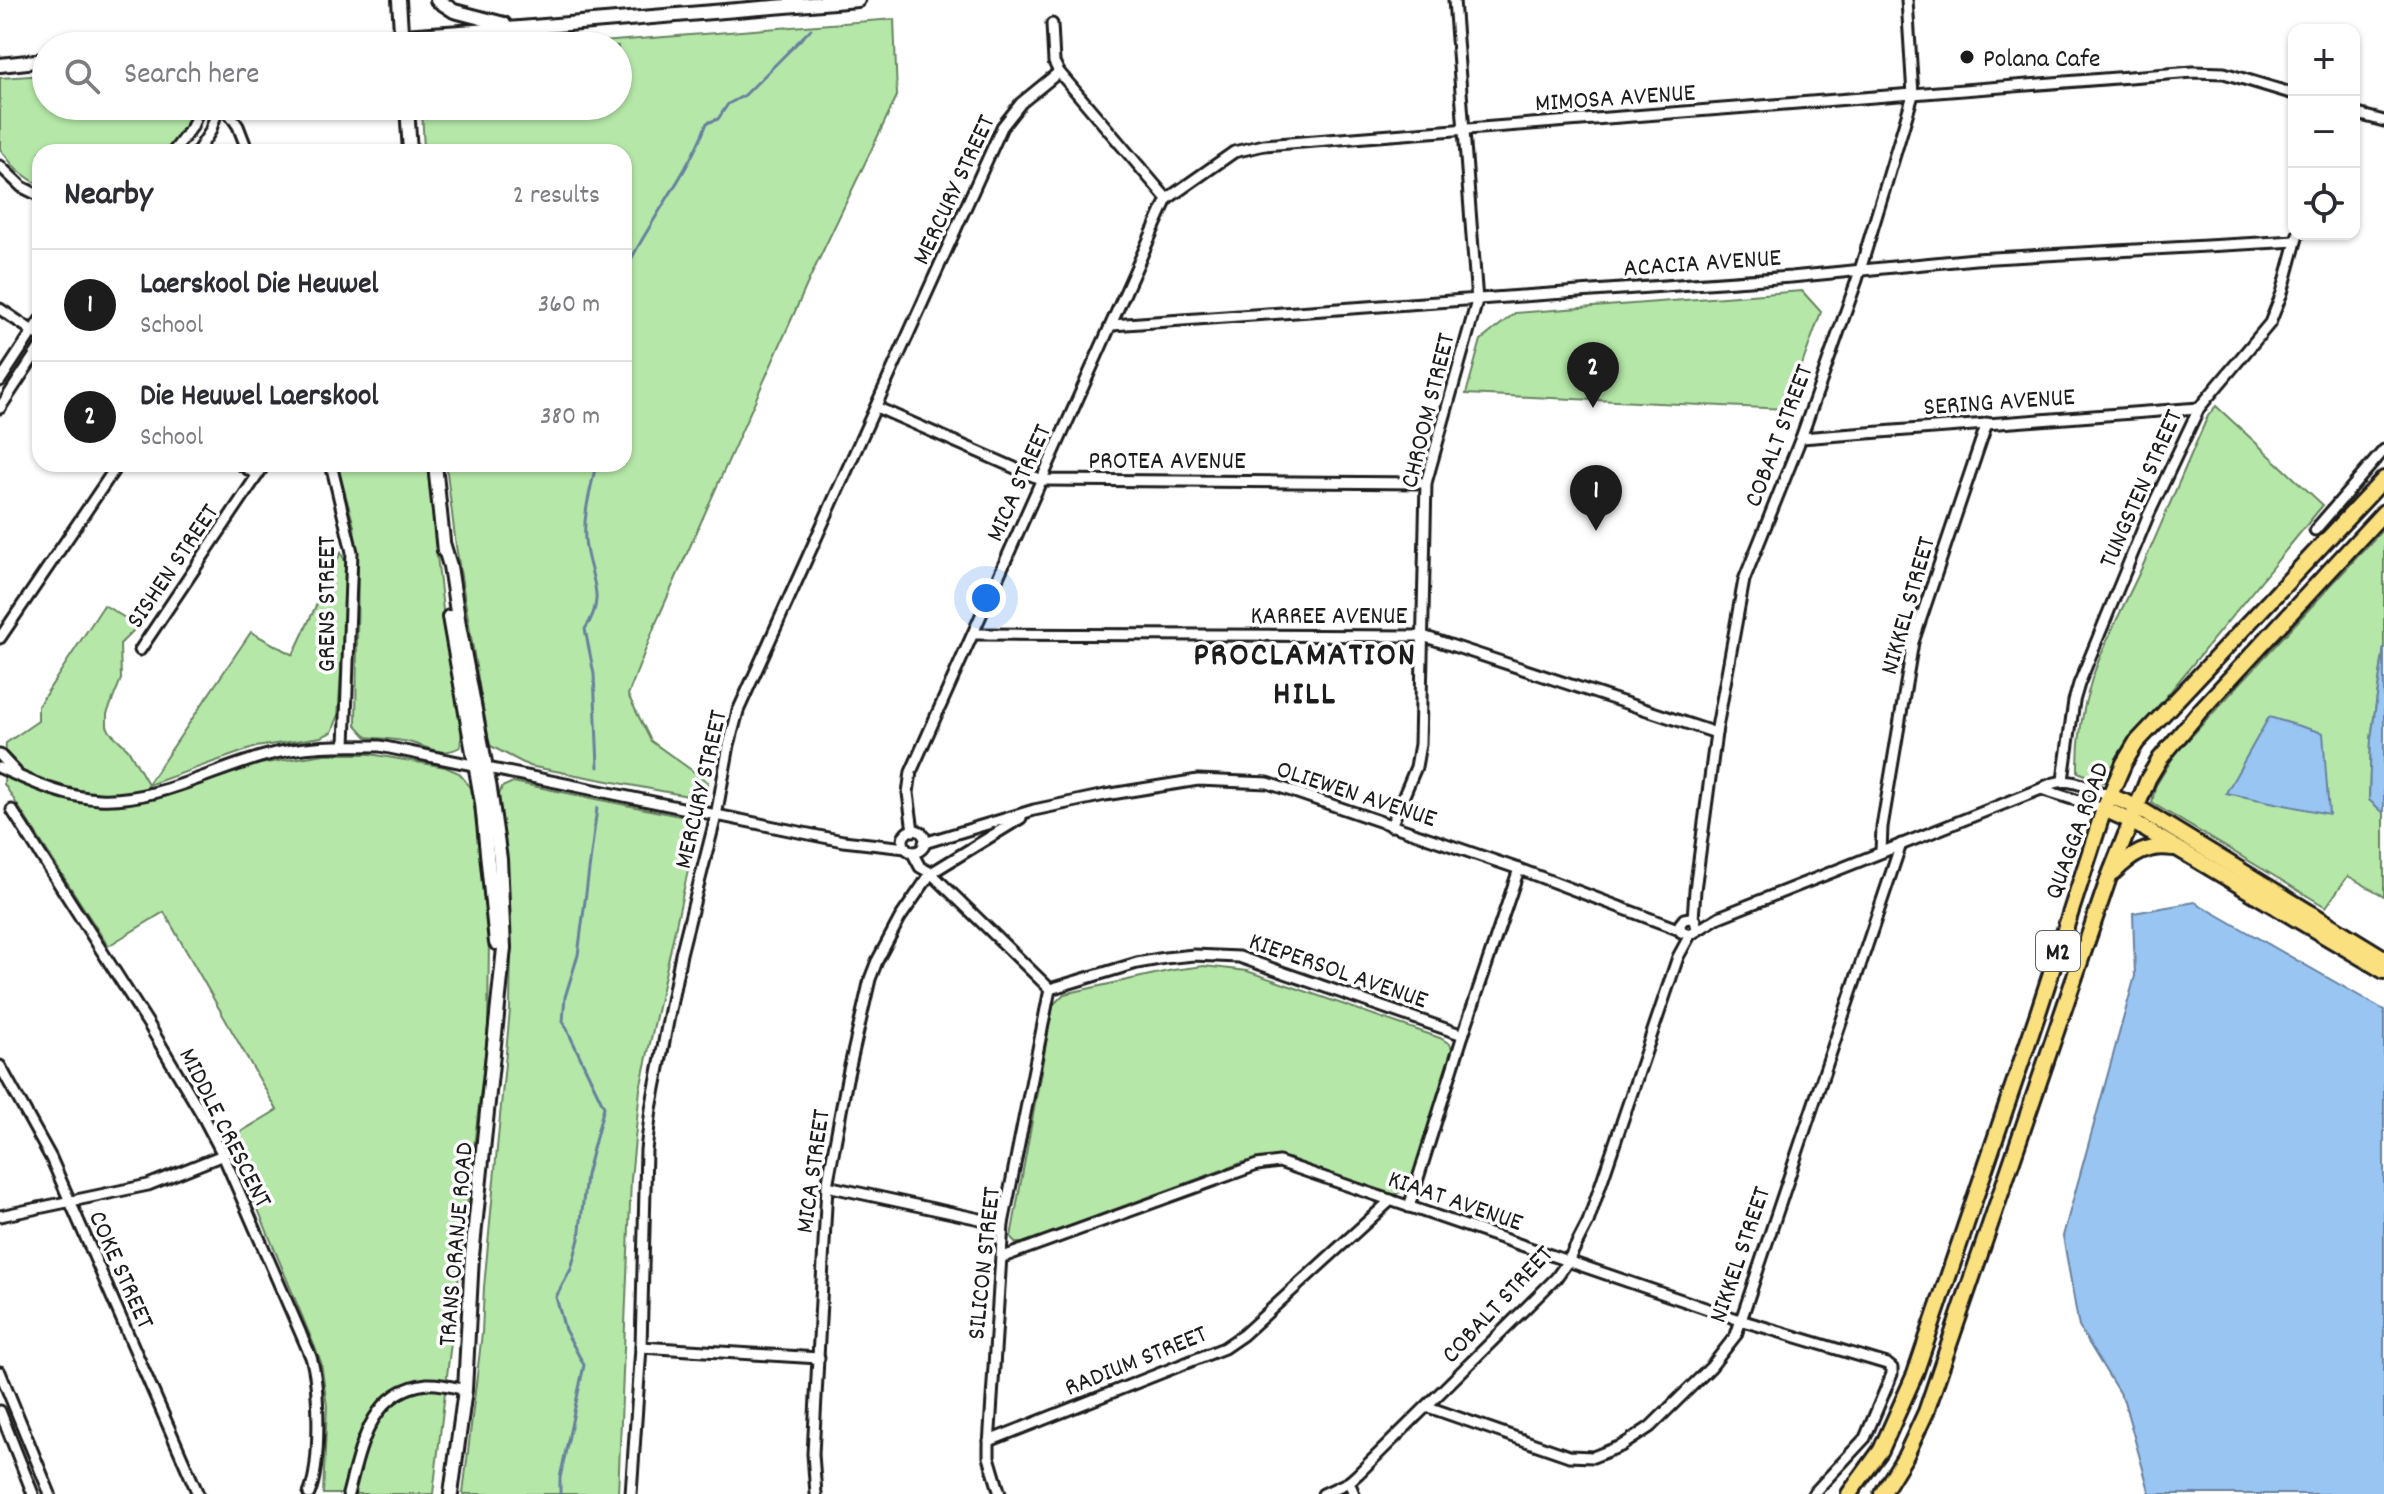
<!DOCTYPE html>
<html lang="en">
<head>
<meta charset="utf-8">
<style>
  :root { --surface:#fff; --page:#f7f7f7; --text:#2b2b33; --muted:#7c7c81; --line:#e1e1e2; --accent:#1c1c1c }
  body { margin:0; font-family:Dekko,sans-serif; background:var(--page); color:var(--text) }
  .controls { position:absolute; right:24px; top:24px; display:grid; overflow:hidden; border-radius:16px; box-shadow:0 2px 6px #0004 }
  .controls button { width:72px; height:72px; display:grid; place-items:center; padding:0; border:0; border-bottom:2px solid var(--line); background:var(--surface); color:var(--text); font:40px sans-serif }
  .you { position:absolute; left:986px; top:598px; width:28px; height:28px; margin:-20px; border:6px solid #fff; border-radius:50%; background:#1a73e8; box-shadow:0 0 0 12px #1a73e833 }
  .badge { display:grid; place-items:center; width:52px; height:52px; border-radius:50%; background:var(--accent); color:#fff; font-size:26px; font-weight:700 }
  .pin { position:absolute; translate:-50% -66px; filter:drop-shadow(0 2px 4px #0008) }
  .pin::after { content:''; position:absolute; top:42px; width:28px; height:24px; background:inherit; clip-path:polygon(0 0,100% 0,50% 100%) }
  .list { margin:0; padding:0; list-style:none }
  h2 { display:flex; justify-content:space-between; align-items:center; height:104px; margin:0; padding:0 32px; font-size:34px }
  h2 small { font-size:26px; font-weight:400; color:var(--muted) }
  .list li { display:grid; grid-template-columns:52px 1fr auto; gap:24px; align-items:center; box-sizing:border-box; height:112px; padding:0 32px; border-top:2px solid var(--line) }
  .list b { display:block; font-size:30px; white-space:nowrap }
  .list p { margin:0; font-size:26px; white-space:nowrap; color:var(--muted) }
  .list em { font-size:26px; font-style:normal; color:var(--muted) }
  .icon { flex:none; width:44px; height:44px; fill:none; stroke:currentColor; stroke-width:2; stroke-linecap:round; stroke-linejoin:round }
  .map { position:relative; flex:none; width:2384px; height:1494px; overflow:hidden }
  .search { position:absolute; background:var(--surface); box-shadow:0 2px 6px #0004; left:32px; top:32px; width:600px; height:88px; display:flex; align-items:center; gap:20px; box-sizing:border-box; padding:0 28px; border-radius:44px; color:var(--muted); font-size:30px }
  .panel { position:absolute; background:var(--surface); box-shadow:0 2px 6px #0004; left:32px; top:144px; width:600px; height:328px; border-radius:24px }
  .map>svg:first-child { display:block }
</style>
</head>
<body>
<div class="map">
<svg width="2384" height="1494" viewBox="0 0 2384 1494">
  <rect width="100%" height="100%" fill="#fff"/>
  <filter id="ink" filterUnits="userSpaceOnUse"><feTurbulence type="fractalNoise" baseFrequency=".0125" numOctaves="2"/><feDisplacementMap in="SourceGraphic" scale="16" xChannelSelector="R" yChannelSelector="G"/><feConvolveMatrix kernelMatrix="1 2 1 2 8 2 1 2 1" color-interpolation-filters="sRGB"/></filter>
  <g filter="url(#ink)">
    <g fill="#b5e8a8" stroke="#688262" stroke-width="2">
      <polygon points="894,19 897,96 809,280 655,625 628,695 651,741 708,782 704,799 529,766 489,745 456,546 446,464 624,464 624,152 424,152 422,106 618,106 618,46 550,46"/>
      <polygon points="46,75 46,106 193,106 190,121 167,152 40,152 40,186 16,169 0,149 0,78"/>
      <polygon points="1802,291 1821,312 1786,409 1466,394 1481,340 1515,313"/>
      <path d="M2216 406 2323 505 2124 748 2108 784 2078 772C2077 685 2109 639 2144 563 2166 514 2186 465 2208 416Z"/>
      <path d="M337 464H427L443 610 462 730 460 747C442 757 430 748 412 743 398 739 381 739 367 737L356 725 358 563 354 526Z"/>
      <polygon points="2384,528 2384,647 2371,739 2369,799 2384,813 2384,896 2348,876 2326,907 2152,803 2155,787 2175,754"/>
      <polygon points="341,552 347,566 347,582 338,717 332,732 321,737 256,747 148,785 154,800 260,764 325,754 370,754 445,767 459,773 471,788 479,836 489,936 488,1029 433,1494 323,1494 327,1406 321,1362 229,1139 277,1110 164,912 108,946 4,784 6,743 38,721 38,706 104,605 138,626 120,644 121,679 107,714 107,726 110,732 128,749 148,784 251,632 293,655"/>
      <polygon points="513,782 699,820 640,1089 631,1179 618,1494 463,1494 482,1333 484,1287 510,1010 511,941 499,795 502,787"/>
      <path d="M1204 966 1247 971 1440 1038 1450 1044 1453 1050 1412 1180C1404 1190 1399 1196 1386 1195L1289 1158 1269 1157 1244 1162 1023 1243H1015L1011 1237 1053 1005 1064 994 1173 970Z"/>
    </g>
    <g fill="#99c5f3" stroke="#67819d" stroke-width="2">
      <polygon points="2384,647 2384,813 2369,800 2371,739"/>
      <polygon points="2269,717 2323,733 2329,814 2226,793"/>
      <polygon points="2195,902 2384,1010 2384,1494 2150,1494 2124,1401 2079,1327 2063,1236 2135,976 2133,913"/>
    </g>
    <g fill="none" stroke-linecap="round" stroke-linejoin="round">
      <g stroke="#67819d" stroke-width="3">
        <path d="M624 273C649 221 686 177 707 123L718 119 728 104 745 95 811 29"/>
        <path d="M596 464C591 489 583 513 585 539 587 575 609 594 585 629L594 674 598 767"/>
        <polyline points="560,1494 560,1478 584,1365 565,1330 556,1297 571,1269 579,1239 586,1175 604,1107 563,1021 565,997 578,955 597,808"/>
      </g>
      <defs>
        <g id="street">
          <polyline points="1052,24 1054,62 1059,72 1167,199"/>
          <polyline points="224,106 238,126 248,152"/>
          <polyline points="2354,113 2384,121"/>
          <polyline points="173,152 192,127 200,106"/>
          <polyline points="197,152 210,132 219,106"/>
          <polyline points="0,166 22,187 40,196"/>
          <polyline points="1167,199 1234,152 1264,145 2193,72 2224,73 2294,94"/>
          <polyline points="0,309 40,336"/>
          <polyline points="1112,325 1791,277 1975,259 2296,241"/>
          <polyline points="0,381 40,320"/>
          <polyline points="876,407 1042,480 1426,483"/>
          <polyline points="0,408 40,347"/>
          <polyline points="1801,438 2199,408"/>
          <polyline points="240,464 257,475"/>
          <polyline points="331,464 352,552 345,745"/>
          <polyline points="2315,530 2384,450"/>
          <polyline points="974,634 1423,636 1716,733"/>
          <polyline points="0,638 118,464"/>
          <polyline points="140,650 265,464"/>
          <polyline points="0,755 16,772"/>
          <path d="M0 768C32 782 63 797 99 799 155 802 210 771 264 756 302 745 341 745 380 746L843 841 906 848"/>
          <polyline points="2063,780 2074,701 2079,684 2148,516 2199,408 2270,323 2282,293 2298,234"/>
          <polyline points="2041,789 2104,809"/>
          <path d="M12 810 149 1025 201 1113 223 1155 311 1357C320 1387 321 1466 309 1494"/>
          <polyline points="1391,826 1416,767 1420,744 1426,483 1477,301 1454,0"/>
          <circle cx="914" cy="841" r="11"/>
          <polyline points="913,831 908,793 911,772 1167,199"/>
          <polyline points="924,843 1034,810 1105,795 1198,780 1268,783 1519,869 1680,930"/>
          <polyline points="912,852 920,867 931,873 1050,989"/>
          <polyline points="1881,852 1882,827 1913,642 1987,423"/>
          <polyline points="1693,919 1695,890 1716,733 1744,580 1801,438 1857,280 1913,95 1907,0"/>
          <path d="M1697 929 1695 920 1690 918 1684 919 1680 924 1681 932 1690 935 1719 917 2041 789C2066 773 2084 786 2110 796"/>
          <polyline points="1050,989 1137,963 1165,958 1194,955 1239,957 1463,1035"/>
          <polyline points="0,1066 51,1158 198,1494"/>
          <polyline points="827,1186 1003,1224"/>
          <polyline points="1409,1207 1463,1035 1519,869"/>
          <polyline points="0,1216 148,1185 223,1155"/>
          <polyline points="1003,1257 1257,1165 1279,1162 1740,1320 1887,1364 1892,1368 1892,1374 1865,1438 1813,1494"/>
          <polyline points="641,1347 819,1358"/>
          <polyline points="0,1372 50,1494"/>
          <polyline points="1428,1407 1569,1456 1593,1457 1621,1446 1650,1427 1711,1367 1736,1335 1901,844"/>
          <polyline points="0,1411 33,1494"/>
          <polyline points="989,1441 1224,1348 1243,1335 1391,1200"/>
          <polyline points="1349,1482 1354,1494"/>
          <path d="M348 1494C360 1449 370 1390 427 1384 439 1383 453 1387 465 1390"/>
          <polyline points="631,1494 641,1347 646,1150 651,1109 681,954 716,816 729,745 738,711 1002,127 1021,103 1059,72"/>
          <polyline points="816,1494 813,1454 827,1186 847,1079 870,979 877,961 900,918 931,873 1021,818"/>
          <polyline points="1000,1494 989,1457 989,1446 1003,1224 1050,989"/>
          <polyline points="1323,1494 1349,1482 1358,1474 1556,1278 1568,1261 1588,1222 1678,957 1690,935"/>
        </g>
        <g id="secondary">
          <polyline points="399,0 402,46"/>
          <polyline points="437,0 454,11 504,24"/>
          <polyline points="256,46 520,28 858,0"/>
          <polyline points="0,65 46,60"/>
          <polyline points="407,106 410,152"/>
          <polyline points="435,464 444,551"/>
          <polyline points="444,546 450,566 459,625 490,789 500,859 504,948 472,1256 465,1390 451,1494"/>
          <polyline points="449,617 482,803 496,943"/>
        </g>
        <g id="primary">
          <polyline points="2110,796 2137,807 2384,958"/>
          <polyline points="2104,809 2131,821 2384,971"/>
          <path d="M2114 872C2131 855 2148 844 2173 848"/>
          <polyline points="1849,1494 1881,1450 1915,1374 2038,1013 2104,809 2124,763 2136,743 2384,479"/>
          <polyline points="1882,1494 1906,1455 1926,1412 2109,877 2148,779 2160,759 2199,712 2384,512"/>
        </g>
      </defs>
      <use href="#street" stroke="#1c1c1c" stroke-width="15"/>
      <use href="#secondary" stroke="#1c1c1c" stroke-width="18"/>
      <use href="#primary" stroke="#1c1c1c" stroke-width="20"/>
      <use href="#street" stroke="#fff" stroke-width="9"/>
      <use href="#secondary" stroke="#fff" stroke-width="12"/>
      <use href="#primary" stroke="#fbe080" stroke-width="14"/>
    </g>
  </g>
  <circle fill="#1c1c1c" stroke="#fff" stroke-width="3" cx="1967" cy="57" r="8"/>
  <g text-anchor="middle" stroke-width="7" stroke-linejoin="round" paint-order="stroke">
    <rect fill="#fff" stroke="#606060" stroke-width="2" x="2036" y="931" width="44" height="40" rx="6"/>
    <g font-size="24" font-weight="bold" fill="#1c1c1c">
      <text x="2058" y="959">M2</text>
    </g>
    <g font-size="26" fill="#1c1c1c" stroke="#fff" text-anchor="start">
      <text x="1983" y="66">Polana Cafe</text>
    </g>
    <g font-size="26" fill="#1c1c1c" stroke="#fff">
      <text transform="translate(1615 96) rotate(-4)" y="9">MIMOSA AVENUE</text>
      <text transform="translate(952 189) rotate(-65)" y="9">MERCURY STREET</text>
      <text transform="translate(1702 261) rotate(-4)" y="9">ACACIA AVENUE</text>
      <text transform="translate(1999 400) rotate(-4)" y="9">SERING AVENUE</text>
      <text transform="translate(1426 410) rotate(-76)" y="9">CHROOM STREET</text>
      <text transform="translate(1777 435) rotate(-69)" y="9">COBALT STREET</text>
      <text x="1167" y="468">PROTEA AVENUE</text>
      <text transform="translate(1017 482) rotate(-66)" y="9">MICA STREET</text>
      <text transform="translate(2139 488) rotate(-66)" y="9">TUNGSTEN STREET</text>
      <text transform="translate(171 565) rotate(-56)" y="9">SISHEN STREET</text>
      <text transform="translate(325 604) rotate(-90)" y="9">GRENS STREET</text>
      <text transform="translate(1906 605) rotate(-74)" y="9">NIKKEL STREET</text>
      <text x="1329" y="623">KARREE AVENUE</text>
      <text transform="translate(699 789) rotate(-77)" y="9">MERCURY STREET</text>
      <text transform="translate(1357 792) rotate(18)" y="9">OLIEWEN AVENUE</text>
      <text transform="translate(2075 830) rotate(-70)" y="9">QUAGGA ROAD</text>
      <text transform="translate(1339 969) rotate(19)" y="9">KIEPERSOL AVENUE</text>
      <text transform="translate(227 1127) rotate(63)" y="9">MIDDLE CRESCENT</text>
      <text transform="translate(811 1171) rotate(-82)" y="9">MICA STREET</text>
      <text transform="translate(1456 1199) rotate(19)" y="9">KIAAT AVENUE</text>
      <text transform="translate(454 1244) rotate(-85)" y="9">TRANS ORANJE ROAD</text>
      <text transform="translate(1738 1254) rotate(-71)" y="9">NIKKEL STREET</text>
      <text transform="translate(982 1263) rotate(-84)" y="9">SILICON STREET</text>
      <text transform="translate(123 1269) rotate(66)" y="9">COKE STREET</text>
      <text transform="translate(1496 1303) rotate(-47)" y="9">COBALT STREET</text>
      <text transform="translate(1135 1359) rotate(-22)" y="9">RADIUM STREET</text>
    </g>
    <g font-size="34" font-weight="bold" letter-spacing="2" fill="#1c1c1c" stroke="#fff">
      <text x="1305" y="664">PROCLAMATION<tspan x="1305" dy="39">HILL</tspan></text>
    </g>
  </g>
</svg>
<div class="controls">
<button>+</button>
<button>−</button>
<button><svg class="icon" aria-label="locate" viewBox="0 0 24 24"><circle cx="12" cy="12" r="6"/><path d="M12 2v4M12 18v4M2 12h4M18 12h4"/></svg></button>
</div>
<div class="you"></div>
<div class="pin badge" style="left:1596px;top:531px">1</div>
<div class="pin badge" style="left:1593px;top:408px">2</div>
<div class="search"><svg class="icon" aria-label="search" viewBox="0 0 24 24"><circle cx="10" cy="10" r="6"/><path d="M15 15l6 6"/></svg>Search here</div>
<section class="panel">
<h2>Nearby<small>2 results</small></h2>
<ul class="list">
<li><span class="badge">1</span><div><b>Laerskool Die Heuwel</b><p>School</p></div><em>360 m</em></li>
<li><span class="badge">2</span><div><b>Die Heuwel Laerskool</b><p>School</p></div><em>380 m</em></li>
</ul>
</section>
</div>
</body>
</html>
